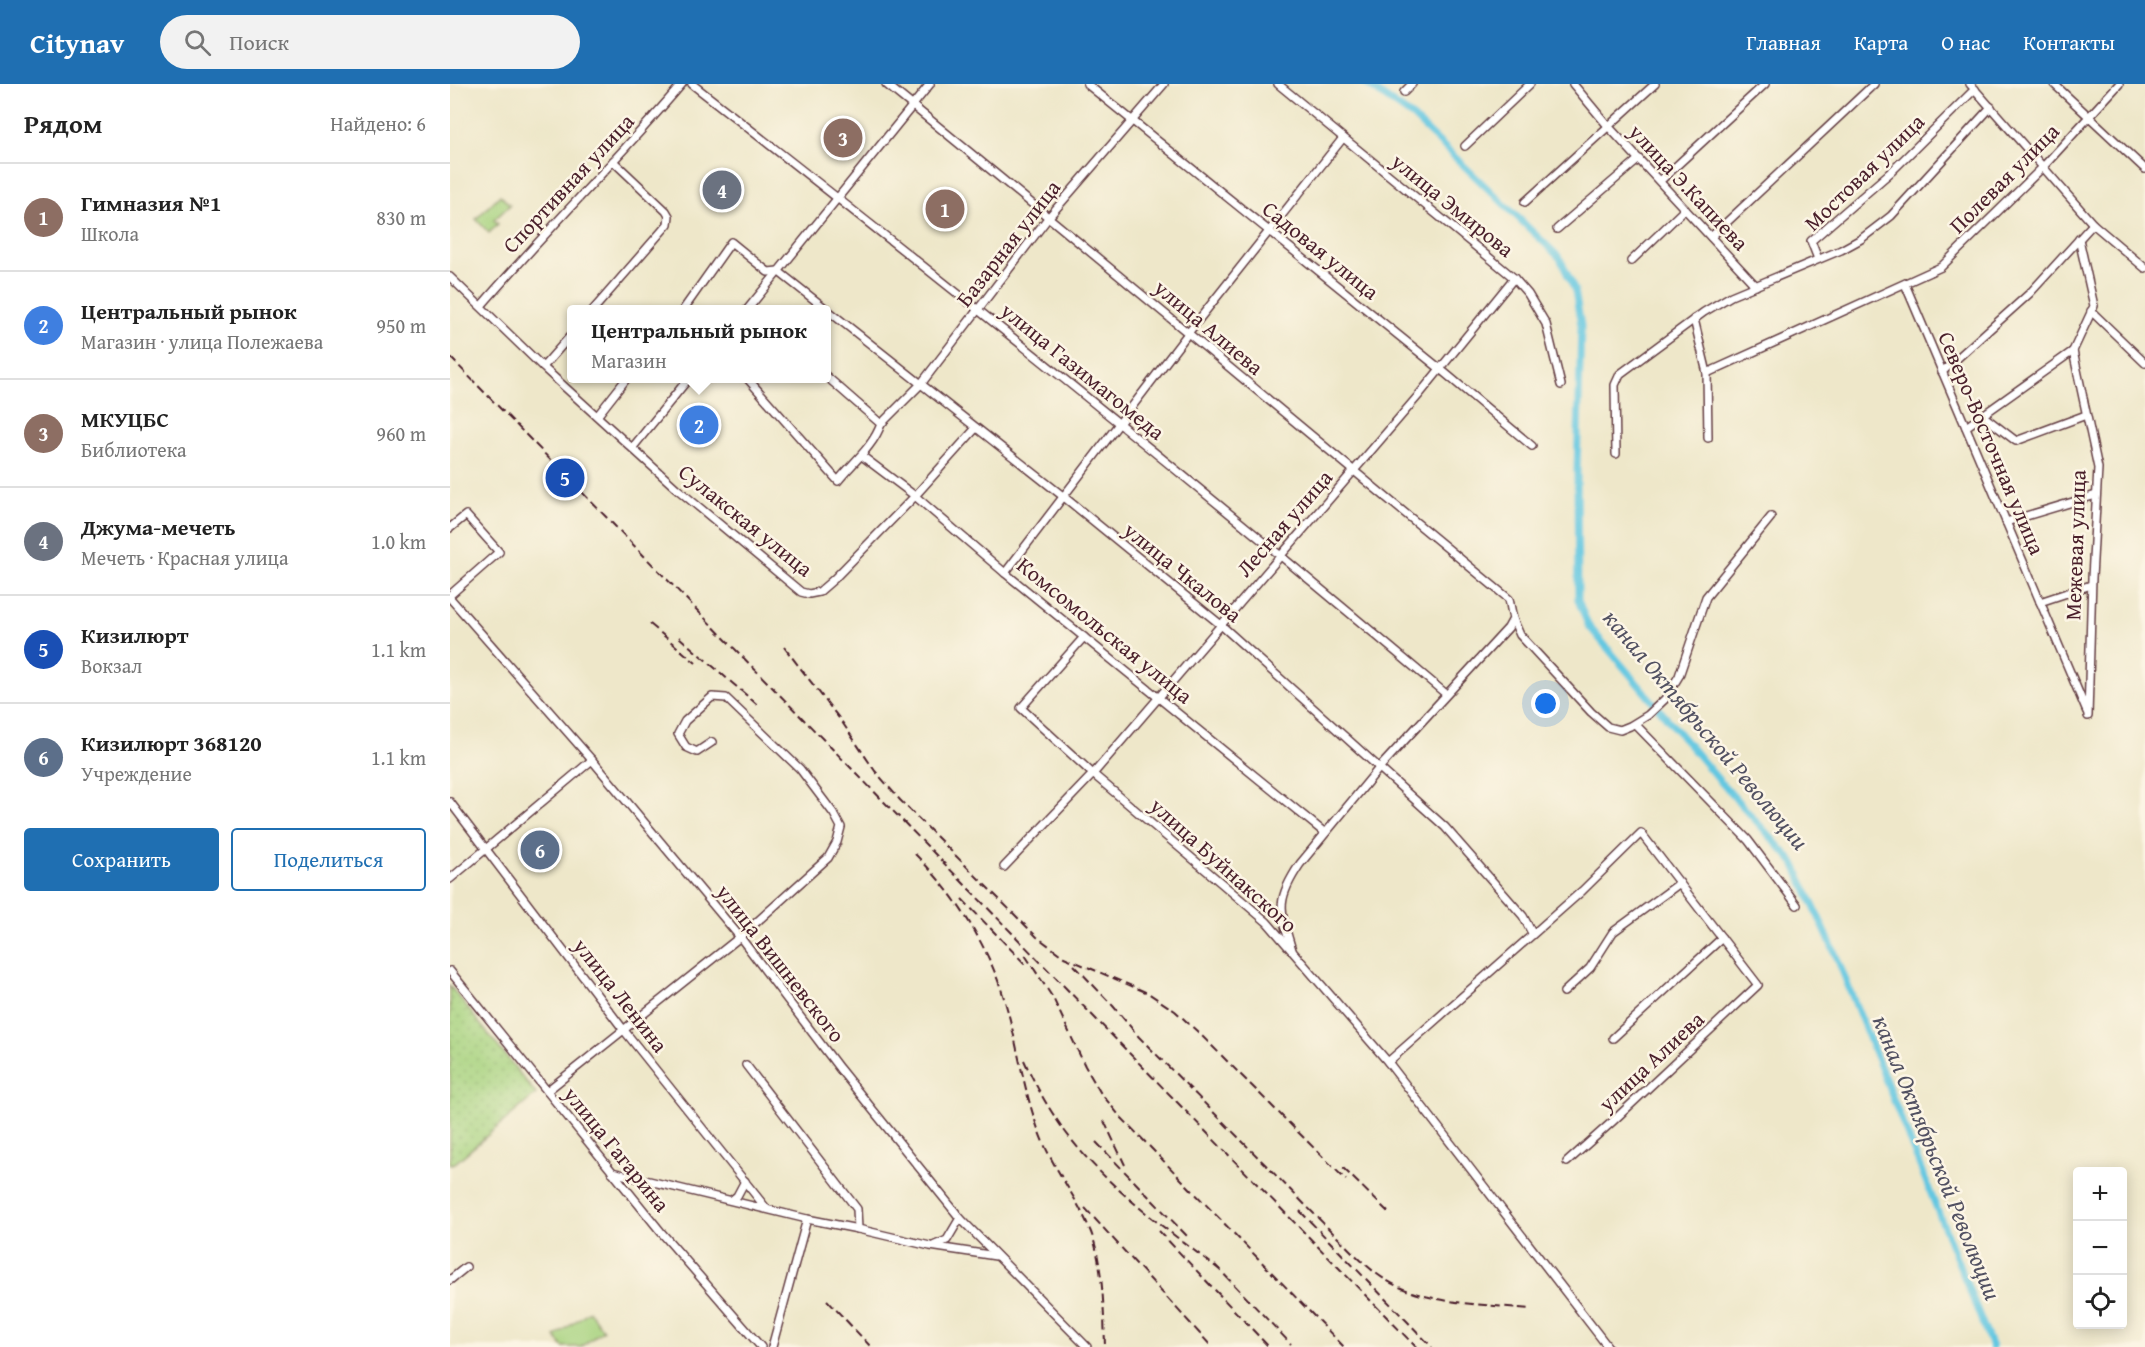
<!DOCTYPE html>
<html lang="ru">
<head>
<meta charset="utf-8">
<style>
  :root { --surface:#fff; --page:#f2f2f2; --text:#222; --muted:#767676; --line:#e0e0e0; --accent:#1f6fb2 }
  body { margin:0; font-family:"Gentium Book Plus",serif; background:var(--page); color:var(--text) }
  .controls { position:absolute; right:18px; bottom:18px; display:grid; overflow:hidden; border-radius:6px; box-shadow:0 3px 15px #0003 }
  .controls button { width:54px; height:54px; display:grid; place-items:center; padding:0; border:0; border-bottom:2px solid var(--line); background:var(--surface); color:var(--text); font:30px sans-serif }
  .you { position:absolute; left:1096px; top:620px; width:21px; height:21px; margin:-15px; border:4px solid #fff; border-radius:50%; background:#1a73e8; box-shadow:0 0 0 9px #1a73e833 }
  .badge { display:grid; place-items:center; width:39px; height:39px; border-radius:50%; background:var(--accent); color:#fff; font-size:20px; font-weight:700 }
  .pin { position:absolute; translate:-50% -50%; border:3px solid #fff; box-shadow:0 2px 6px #0006 }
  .popup { position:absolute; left:117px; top:221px; width:264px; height:78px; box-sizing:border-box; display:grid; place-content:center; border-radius:6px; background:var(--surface); filter:drop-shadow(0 2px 4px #0005); font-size:20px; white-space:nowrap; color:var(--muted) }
  .popup b { font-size:22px; color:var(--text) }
  .popup::after { content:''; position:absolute; left:50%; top:100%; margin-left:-12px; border:12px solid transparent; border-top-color:var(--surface) }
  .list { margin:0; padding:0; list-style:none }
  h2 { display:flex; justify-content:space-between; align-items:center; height:78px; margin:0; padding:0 24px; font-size:26px }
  h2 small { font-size:20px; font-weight:400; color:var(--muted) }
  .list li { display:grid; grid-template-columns:39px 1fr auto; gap:18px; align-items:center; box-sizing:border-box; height:108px; padding:0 24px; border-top:2px solid var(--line) }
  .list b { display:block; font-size:22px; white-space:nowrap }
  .list p { margin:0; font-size:20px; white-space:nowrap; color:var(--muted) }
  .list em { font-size:20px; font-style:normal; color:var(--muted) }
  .actions { display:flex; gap:12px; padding:18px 24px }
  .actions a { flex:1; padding:14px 0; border:2px solid var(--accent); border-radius:6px; text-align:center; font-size:21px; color:var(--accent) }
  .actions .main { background:var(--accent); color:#fff }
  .icon { flex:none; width:33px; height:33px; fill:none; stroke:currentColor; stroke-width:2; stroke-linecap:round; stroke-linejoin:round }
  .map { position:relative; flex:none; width:1695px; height:1263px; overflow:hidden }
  header { display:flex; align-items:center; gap:36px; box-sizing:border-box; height:84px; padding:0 30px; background:var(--accent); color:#fff }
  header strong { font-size:28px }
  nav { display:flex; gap:33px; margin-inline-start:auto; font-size:21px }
  .search { width:420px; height:54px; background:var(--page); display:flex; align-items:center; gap:15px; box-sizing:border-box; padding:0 21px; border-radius:33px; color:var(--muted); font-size:22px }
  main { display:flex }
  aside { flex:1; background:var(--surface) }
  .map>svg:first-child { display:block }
</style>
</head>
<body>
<header>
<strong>Citynav</strong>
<div class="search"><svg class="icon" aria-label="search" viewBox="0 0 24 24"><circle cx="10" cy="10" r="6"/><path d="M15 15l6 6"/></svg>Поиск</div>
<nav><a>Главная</a><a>Карта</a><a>О нас</a><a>Контакты</a></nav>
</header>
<main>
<aside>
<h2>Рядом<small>Найдено: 6</small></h2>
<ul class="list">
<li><span class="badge" style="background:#8d6e63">1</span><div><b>Гимназия №1</b><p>Школа</p></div><em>830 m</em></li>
<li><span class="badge" style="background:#3f7fe0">2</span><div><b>Центральный рынок</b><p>Магазин · улица Полежаева</p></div><em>950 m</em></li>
<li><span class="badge" style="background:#8d6e63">3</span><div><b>МКУЦБС</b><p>Библиотека</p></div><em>960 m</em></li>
<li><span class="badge" style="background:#6b7280">4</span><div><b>Джума-мечеть</b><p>Мечеть · Красная улица</p></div><em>1.0 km</em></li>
<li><span class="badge" style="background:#1a4fb4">5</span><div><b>Кизилюрт</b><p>Вокзал</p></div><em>1.1 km</em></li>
<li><span class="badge" style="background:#5c6f8a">6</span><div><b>Кизилюрт 368120</b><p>Учреждение</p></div><em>1.1 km</em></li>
</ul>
<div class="actions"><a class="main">Сохранить</a><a>Поделиться</a></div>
</aside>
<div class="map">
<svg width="1695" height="1263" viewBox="0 0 1695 1263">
  <defs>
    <pattern id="grass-dots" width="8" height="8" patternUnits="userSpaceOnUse" patternTransform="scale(1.5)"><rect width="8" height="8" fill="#a8d380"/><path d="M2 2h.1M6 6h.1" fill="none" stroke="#92b56f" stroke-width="1.8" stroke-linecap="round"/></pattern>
  </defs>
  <rect width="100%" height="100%" fill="#fcf5e5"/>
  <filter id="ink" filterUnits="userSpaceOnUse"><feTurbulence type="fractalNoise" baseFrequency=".0167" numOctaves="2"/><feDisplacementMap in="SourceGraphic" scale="12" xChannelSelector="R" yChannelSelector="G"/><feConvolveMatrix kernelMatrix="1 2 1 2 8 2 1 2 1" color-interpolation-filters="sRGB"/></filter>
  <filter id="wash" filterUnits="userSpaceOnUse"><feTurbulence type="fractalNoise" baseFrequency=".008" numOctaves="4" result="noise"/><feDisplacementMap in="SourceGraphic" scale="24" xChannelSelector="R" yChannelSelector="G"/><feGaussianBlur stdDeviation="1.35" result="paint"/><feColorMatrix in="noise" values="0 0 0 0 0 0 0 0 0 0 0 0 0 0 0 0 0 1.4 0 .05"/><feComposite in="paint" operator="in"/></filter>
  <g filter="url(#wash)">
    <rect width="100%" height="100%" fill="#eee7c9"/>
    <polygon fill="url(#grass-dots)" stroke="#797956" stroke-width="1.5" points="0,902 86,1010 5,1079 0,1080"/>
    <g fill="#a8d380" stroke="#797956" stroke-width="1.5">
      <polygon points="50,111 60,121 44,136 48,140 39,149 26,135"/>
      <polygon points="139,1227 153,1246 131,1263 113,1263 105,1253"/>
    </g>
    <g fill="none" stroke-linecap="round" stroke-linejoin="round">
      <polyline stroke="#64c7e1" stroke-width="7" points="916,0 963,33 1110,174 1125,207 1131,242 1127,387 1128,516 1138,541 1268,695 1344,779 1385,869 1542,1263"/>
    </g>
  </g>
  <g filter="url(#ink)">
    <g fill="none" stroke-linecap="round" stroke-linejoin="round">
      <defs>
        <g id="street">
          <path d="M242 0C497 199 749 401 996 610"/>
          <path d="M436 0C645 170 851 344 1059 515L1063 535 1058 544 930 683 850 780C825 817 830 826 842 866"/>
          <polyline points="637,0 989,284 1082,362"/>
          <polyline points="828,0 1064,194 1078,210 1096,240 1111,301"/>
          <polyline points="1123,0 1158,42 1306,202"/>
          <polyline points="1520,0 1643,140 1695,184"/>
          <polyline points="1604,0 1695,85"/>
          <polyline points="954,8 962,0"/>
          <polyline points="1015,62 1080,0"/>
          <polyline points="1210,97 1315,0"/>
          <polyline points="1075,118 1205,0"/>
          <polyline points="1107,145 1189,75"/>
          <polyline points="1261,153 1424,0"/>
          <polyline points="1629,155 1644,222 1623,267 1648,384 1642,494 1638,632"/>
          <polyline points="1368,175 1361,157 1442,87 1525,5"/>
          <polyline points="1181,177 1235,125"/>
          <polyline points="0,193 96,286 226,404 351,508 359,510 369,508 384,495 465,412 526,344"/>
          <polyline points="1455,200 1637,628"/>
          <path d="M31 222C96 147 167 76 232 0"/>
          <polyline points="143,226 218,140 219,132 216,127 163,77"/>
          <polyline points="233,226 281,158 318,188 328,187 614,413 771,541 995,743 1073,832 1082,849"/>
          <polyline points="297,226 480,0"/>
          <polyline points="1641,227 1695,279"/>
          <polyline points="1244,235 1257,289 1258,354"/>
          <polyline points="93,283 122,250"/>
          <polyline points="1492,288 1580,209 1643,140"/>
          <polyline points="1257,289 1491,183 1592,84 1669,0"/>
          <path d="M297 294 388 397C403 378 423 363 431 340L376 292"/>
          <polyline points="148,331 177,294"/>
          <polyline points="1532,331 1566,357 1636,331"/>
          <polyline points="431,340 471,300 598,134 714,0"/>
          <polyline points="1516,343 1623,267"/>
          <polyline points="183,363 239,294"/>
          <polyline points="1166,370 1165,301 1170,290 1254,228 1281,212 1391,166 1411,155 1441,132 1541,23"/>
          <polyline points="412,372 465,412 555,489 875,749"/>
          <polyline points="1556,438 1646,411"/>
          <polyline points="0,444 16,431 49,468 0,511"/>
          <polyline points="555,489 739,248 893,54"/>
          <polyline points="0,514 142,676 290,853 389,984 510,1134 637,1263"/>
          <polyline points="1590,518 1641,501"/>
          <polyline points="1063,535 1070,551 1141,628 1158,643 1170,646 1180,642 1198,631 1215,615 1229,592 1256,513 1321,433"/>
          <polyline points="634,553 571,624 643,690 817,838 938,978 1158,1263"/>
          <polyline points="1185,640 1298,756 1347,821"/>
          <polyline points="0,718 173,945 316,1124"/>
          <polyline points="554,783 643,690 968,312 1064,194"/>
          <polyline points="0,795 142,676"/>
          <polyline points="0,887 211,1148 311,1263"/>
          <polyline points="1114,908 1140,884 1163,848 1230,799"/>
          <polyline points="1163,954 1272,854"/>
          <polyline points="938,978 1132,807 1191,749 1308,901 1162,1038 1117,1078"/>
          <polyline points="296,981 407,1125 408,1145"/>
          <polyline points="97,1007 290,853 378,774 387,758 391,743 384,730 350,685 276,614 262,613 235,637 228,650 236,663 247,668 262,658"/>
          <polyline points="162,1088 357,1135 408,1145 480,1162 546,1172"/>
          <polyline points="282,1116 287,1112 295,1097"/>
          <polyline points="485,1161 497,1156 510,1134"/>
          <polyline points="0,1196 16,1183"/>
          <polyline points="322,1263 357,1135"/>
        </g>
      </defs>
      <use href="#street" stroke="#633d43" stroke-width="10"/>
      <use href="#street" stroke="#fff" stroke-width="7"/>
      <g stroke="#4a1f2b" stroke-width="2" stroke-dasharray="9 4.5" stroke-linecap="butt">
        <polyline points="0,273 966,1263"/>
        <polyline points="200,540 246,579"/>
        <polyline points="229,553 310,623"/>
        <polyline points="334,563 392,638 425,687 450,716 587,853 614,873 698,909 725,927 748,948 896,1096"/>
        <path d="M465 770C507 812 540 864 556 921 568 962 573 1004 588 1045 600 1081 626 1111 640 1146 653 1176 654 1230 655 1263"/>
        <polyline points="512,815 577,882"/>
        <polyline points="575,871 603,914 635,982 650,1008 668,1030 894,1263"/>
        <path d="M624 881 663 922 689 953 881 1147C898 1163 916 1184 936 1196 977 1221 1033 1220 1080 1225"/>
        <path d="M574 976C583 996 593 1015 605 1033 646 1096 711 1141 770 1186"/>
        <polyline points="654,1037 675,1081"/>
        <polyline points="646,1058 738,1153"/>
        <polyline points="893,1084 940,1130"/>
        <polyline points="635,1124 762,1263"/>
        <polyline points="850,1127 982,1263"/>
        <polyline points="709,1147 819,1263"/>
        <polyline points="765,1181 841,1260"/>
        <polyline points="377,1216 421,1263"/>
      </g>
    </g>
  </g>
  <g text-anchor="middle" stroke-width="5" stroke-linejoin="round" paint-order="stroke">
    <g font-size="22" fill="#4a1f2b" stroke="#fcf5e5">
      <text transform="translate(1414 88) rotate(-44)" y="8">Мостовая улица</text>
      <text transform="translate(1554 94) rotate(-45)" y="8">Полевая улица</text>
      <text transform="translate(118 99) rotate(-47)" y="8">Спортивная улица</text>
      <text transform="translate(1239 103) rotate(47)" y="8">улица Э.Капиева</text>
      <text transform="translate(1003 121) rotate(39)" y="8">улица Эмирова</text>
      <text transform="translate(558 159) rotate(-52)" y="8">Базарная улица</text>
      <text transform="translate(871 166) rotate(39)" y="8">Садовая улица</text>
      <text transform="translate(759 243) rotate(40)" y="8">улица Алиева</text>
      <text transform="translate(633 287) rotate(39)" y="8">улица Газимагомеда</text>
      <text transform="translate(1542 359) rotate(67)" y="8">Северо-Восточная улица</text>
      <text transform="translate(296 436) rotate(39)" y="8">Сулакская улица</text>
      <text transform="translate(834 439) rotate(-49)" y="8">Лесная улица</text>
      <text transform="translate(1625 461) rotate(-88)" y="8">Межевая улица</text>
      <text transform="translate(733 488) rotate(39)" y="8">улица Чкалова</text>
      <text transform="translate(655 546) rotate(39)" y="8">Комсомольская улица</text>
      <text transform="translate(774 781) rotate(42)" y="8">улица Буйнакского</text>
      <text transform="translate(331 879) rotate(52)" y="8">улица Вишневского</text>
      <text transform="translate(171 911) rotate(52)" y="8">улица Ленина</text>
      <text transform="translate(1201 977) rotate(-43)" y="8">улица Алиева</text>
      <text transform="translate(167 1065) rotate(51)" y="8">улица Гагарина</text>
    </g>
    <g font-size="24" font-style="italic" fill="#525162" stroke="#fcf5e5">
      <text transform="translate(1256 646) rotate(50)" y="8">канал Октябрьской Революции</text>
      <text transform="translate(1487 1074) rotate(68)" y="8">канал Октябрьской Революции</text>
    </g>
  </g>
</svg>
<div class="controls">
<button>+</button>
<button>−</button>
<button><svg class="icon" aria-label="locate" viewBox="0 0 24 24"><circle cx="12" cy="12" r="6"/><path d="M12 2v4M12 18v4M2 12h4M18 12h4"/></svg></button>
</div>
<div class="you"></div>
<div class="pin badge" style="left:495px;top:125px;background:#8d6e63">1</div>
<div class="pin badge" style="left:249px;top:341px;background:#3f7fe0">2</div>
<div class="popup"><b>Центральный рынок</b>Магазин</div>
<div class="pin badge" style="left:393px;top:54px;background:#8d6e63">3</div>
<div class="pin badge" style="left:272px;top:106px;background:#6b7280">4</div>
<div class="pin badge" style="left:115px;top:394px;background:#1a4fb4">5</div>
<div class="pin badge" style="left:90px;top:766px;background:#5c6f8a">6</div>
</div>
</main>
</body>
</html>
